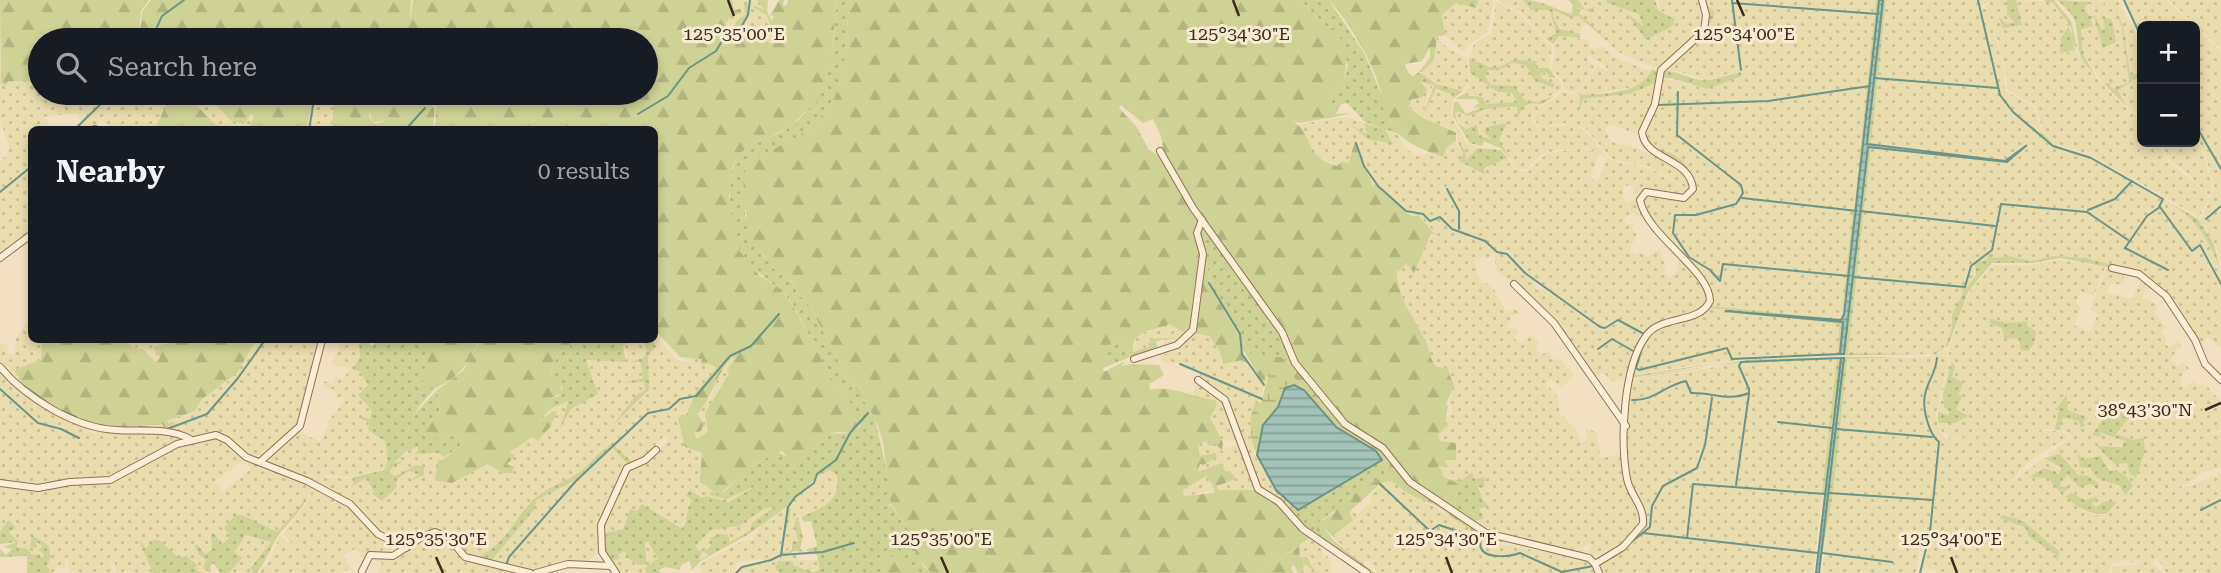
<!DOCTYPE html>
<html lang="en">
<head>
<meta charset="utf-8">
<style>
  :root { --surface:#171b24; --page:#20242c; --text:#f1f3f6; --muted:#9ea1a6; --line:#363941 }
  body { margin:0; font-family:"Roboto Serif",serif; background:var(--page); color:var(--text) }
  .controls { position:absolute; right:21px; top:21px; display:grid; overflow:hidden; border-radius:10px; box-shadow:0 4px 10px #0003 }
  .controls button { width:63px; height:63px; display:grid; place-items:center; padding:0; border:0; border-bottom:2px solid var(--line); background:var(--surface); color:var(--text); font:35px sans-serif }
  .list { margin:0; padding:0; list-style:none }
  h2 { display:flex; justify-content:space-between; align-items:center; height:91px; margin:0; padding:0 28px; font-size:30px }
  h2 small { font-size:23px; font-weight:400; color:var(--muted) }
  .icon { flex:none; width:38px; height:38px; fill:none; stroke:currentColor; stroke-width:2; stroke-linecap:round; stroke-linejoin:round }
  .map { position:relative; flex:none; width:2221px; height:573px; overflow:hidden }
  .search { position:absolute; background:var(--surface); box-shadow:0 4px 10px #0003; left:28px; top:28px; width:630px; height:77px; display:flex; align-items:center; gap:18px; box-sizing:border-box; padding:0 24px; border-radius:38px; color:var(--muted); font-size:26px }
  .panel { position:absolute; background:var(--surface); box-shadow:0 4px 10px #0003; left:28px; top:126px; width:630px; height:217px; border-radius:10px }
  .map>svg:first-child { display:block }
</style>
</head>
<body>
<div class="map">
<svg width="2221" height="573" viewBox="0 0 2221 573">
  <defs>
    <pattern id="farmland-dots" width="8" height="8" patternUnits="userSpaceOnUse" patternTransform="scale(1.75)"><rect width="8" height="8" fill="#e9dcad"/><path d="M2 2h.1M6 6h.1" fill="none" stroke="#c9bd94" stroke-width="1.8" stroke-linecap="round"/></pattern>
    <pattern id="green-dots" width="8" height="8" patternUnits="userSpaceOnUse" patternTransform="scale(1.75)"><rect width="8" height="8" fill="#ced294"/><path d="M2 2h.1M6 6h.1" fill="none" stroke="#b2b47f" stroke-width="1.8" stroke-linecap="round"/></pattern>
    <pattern id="forest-firs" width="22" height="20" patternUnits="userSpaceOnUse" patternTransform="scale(1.75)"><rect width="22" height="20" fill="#ced294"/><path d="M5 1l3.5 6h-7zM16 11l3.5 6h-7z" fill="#b2b47f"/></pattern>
    <pattern id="wetland-marsh" width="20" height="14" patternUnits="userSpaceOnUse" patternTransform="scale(1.75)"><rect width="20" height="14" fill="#ced294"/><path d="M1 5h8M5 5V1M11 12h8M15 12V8" fill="none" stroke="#b2b47f"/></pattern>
    <pattern id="water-rules" width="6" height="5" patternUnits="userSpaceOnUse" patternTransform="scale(1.75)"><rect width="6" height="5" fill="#a4c4b9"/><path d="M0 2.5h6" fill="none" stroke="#879f96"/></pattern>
  </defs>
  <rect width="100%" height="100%" fill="#f2e1c1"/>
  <g fill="url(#farmland-dots)" fill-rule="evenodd">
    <polygon points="732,0 757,0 763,6 765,11 754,8 767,15 776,44 772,46 751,27 747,34 742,30 737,34 749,15 750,3 744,6 746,14 728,38 720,34 729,18 741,13 734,11"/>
    <polygon points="1478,0 1493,0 1490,24 1486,33 1467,46 1463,53 1445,35 1442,15 1456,3 1475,8"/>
    <polygon points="1497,0 1523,0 1531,10 1550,10 1556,33 1546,39 1521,13"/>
    <polygon points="1578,0 1607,0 1608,3 1632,9 1639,14 1644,24 1640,24 1630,14 1634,23 1651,35 1674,25 1673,21 1677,20 1659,9 1660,0 1698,0 1701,17 1698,33 1678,53 1655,68 1618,52 1577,12 1578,7 1585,12 1590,12 1594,7 1585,10"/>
    <polygon points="1705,0 1876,0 1854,210 1776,202 1853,211 1841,320 1714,306 1711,293 1652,222 1642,202 1645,195 1685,200 1693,195 1696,186 1682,161 1650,145 1644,133 1662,78 1707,89 1742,76 1741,73 1731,73 1706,80 1677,71 1663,71 1669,63 1699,41 1715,13"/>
    <polygon points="1886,0 2007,0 2007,14 2015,23 2006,24 1998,16 2003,28 2022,25 2016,0 2051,2 2069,26 2063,35 2068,53 2075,50 2096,78 2129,111 2142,116 2142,142 2160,142 2163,153 2168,161 2204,191 2188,173 2169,160 2162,147 2161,142 2195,142 2195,136 2204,154 2212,187 2211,195 2205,192 2210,198 2199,217 2091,155 2053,143 2043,131 2036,106 2007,90 2006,71 1987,6 1990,2 1979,7 1988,10 2004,69 2005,91 2034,107 2042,132 2040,135 2052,146 2091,159 2179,208 2194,219 2208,238 2221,271 2221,283 2212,263 2200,245 2192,251 2199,247 2221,286 2221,349 2207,336 2200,346 2175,307 2141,274 2085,258 2053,256 2031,261 2010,256 1992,258 1989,252 1986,260 1975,261 1976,275 1966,288 1962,287 1963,293 1952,315 1952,327 1945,348 1930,354 1847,353 1871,147 2006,162 2026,144 2005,161 1871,143"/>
    <polygon points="2081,0 2099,0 2104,5 2103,0 2118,0 2128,21 2129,19 2142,46 2142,115 2131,111 2122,100 2118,89 2125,84 2112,90 2110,84 2114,80 2104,84 2083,54 2081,31 2093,26 2091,19 2094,17 2103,47 2115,39 2113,25 2105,18 2106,29 2102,30 2095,16 2089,16 2083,7 2090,5 2089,1"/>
    <polygon points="2124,0 2166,0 2194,26 2142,26 2142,38"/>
    <polygon points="2169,0 2221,0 2221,49 2187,17"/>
    <polygon points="1496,2 1520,14 1552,47 1549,68 1537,70 1534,63 1513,60 1500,67 1489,67 1469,58 1474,44 1492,33"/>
    <polygon points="1553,10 1568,17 1578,16 1587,25 1581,28 1580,34 1563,31 1553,17"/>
    <polygon points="2195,27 2221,52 2221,263 2214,242 2200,221 2214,190 2206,157 2195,132"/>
    <polygon points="1559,36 1588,40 1591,48 1603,47 1614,57 1652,72 1645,81 1629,88 1581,96 1576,92 1586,83 1597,66 1607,71 1606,66 1589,56 1587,58 1594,67 1584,84 1574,92 1564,90 1562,79 1551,70 1556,52 1553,44"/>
    <polygon points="1437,37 1448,49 1467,58 1469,83 1463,91 1436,84 1421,74 1434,60"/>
    <polygon points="1509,63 1527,65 1534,80 1554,88 1540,75 1546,72 1547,76 1560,80 1562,90 1537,102 1525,101 1515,86 1493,86 1485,76 1488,70 1494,71"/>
    <polygon points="0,69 6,86 7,81 18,79 40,81 40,93 132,93 130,97 147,93 160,95 162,101 167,103 155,129 108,129 110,125 101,121 111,108 98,123 95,129 74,129 82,122 77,113 43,117 49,122 47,129 32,130 31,202 26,196 23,199 31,204 31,233 0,257 0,161 7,155 9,147 0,118"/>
    <polygon points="1470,73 1498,92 1512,93 1517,103 1486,104 1473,95 1462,95 1469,87"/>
    <polygon points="1429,82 1434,85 1429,90 1423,114 1436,87 1453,95 1451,110 1453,120 1466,142 1478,148 1466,161 1456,133 1443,125 1428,123 1409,107 1412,99 1427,90 1424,84"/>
    <polygon points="1655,82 1653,101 1639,135 1609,124 1605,129 1611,142 1636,148 1674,166 1685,177 1690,190 1648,166 1613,160 1585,128 1566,123 1540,127 1533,118 1538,109 1563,92 1579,96 1580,112 1583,99 1618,96"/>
    <polygon points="184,93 212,93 208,95 224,114 251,114 254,116 249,129 228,129 215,124"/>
    <polygon points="309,93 336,93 331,129 306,130 313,103"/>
    <polygon points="1531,102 1542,104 1531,118 1537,127 1574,125 1587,132 1607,157 1587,148 1558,150 1542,154 1526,169 1516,169 1499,140 1507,123 1490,127 1491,139 1479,136 1477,125 1466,129 1455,116 1457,111 1464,116 1491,108 1521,108"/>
    <polygon points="1348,117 1364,123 1367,135 1351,127 1368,139 1392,143 1385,129 1400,136 1401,144 1417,156 1431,153 1443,158 1447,147 1456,141 1463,154 1459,162 1485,176 1483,168 1508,158 1515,170 1528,172 1546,154 1581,148 1599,153 1590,179 1598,180 1608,158 1617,163 1647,167 1690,191 1687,195 1640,194 1639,198 1631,185 1623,186 1623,198 1627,203 1636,199 1631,187 1646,217 1635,216 1634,212 1624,219 1625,224 1634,224 1632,228 1637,234 1629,251 1636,255 1639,251 1648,257 1659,249 1666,268 1664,272 1670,278 1678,270 1678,257 1701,282 1707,303 1700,310 1647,330 1644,334 1618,320 1602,328 1534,279 1536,290 1544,289 1601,330 1619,322 1641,334 1634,349 1612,339 1636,353 1623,379 1612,381 1603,372 1594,380 1568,340 1515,283 1497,272 1494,254 1487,259 1483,257 1474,261 1481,282 1486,283 1495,291 1506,312 1514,308 1520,314 1510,316 1512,322 1509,322 1506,327 1519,330 1514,339 1522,344 1529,335 1540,341 1535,346 1540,355 1548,352 1554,361 1560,358 1574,375 1562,387 1550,379 1546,384 1557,395 1560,413 1576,430 1581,443 1588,439 1585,427 1597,433 1600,458 1623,454 1625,482 1642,519 1624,542 1593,556 1589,552 1591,544 1582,547 1585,551 1578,553 1493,533 1473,519 1479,520 1479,508 1485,509 1477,478 1474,479 1471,472 1462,480 1440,476 1438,466 1448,465 1444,460 1454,457 1439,441 1438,434 1445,418 1452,413 1449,399 1451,395 1431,361 1419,327 1409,315 1398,285 1398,272 1406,262 1414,273 1421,253 1435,233 1420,216 1411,216 1378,184 1372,186 1355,141 1349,164 1341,162 1337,166 1311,152 1299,124"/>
    <path d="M2059 260 2105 267 2094 296 2080 291 2076 303 2081 307 2074 325 2090 332 2098 314 2090 310 2107 267 2124 271V285L2110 283 2108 293 2132 299 2141 280 2154 288 2145 289 2142 299 2151 300 2158 309 2154 311 2166 328 2161 332 2166 338 2164 343 2169 347 2178 341 2181 345 2171 358 2177 366 2184 363 2189 368 2182 375 2181 385 2187 388 2193 380 2198 385H2206L2221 402V430L2194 438 2221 432V468L2202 472 2189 483 2176 487 2190 486 2221 473V573H2166L2157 558 2153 564 2163 573H2112V566L2136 565 2142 560 2130 563 2129 559 2112 564 2108 573H1936L1934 569H1921L1930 530 1921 536 1916 573H1822L1847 359 1928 357 1947 350 1948 363 1936 414 1939 429 1944 437 1954 439 1985 437 1952 438 1942 432 1938 423 1949 422 1964 412 1955 409 1958 396 1952 377 1955 364 1953 363 1943 405 1950 412 1948 415 1938 412 1949 364V348L1963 307 1971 290 1993 265H2033ZM1990 320 2007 323 2027 321 2035 338 2029 346 2021 345 2019 339 2005 338 2002 328 1992 325ZM2068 395V411L2085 420 2083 423 2087 426 2082 428 2079 421 2063 417 2060 428 2069 434 2071 438 2046 456 2063 457 2078 476 2092 479 2094 488 2091 484 2084 486 2068 475 2060 482V487L2070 486 2061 495 2048 478 2030 476 2044 468 2055 474 2062 471 2044 458 2016 479 2002 495 2021 469 2041 453 2069 437 2061 431H2035L2058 428 2059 411 2056 408ZM2114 408 2125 414 2123 425 2116 434 2131 440H2145V452L2137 477 2129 472 2127 463 2115 464 2098 446 2126 445 2125 441 2095 430 2106 415H2119ZM2100 456 2111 471 2116 470 2132 486 2126 495 2120 485 2104 480 2090 468 2078 464 2085 458ZM2074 494 2086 500 2097 496 2092 504 2096 507 2118 503 2106 515H2096L2085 512 2066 497ZM2001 518 2023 521 2060 552 2057 559 2056 555 2028 536 2026 528Z"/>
    <polygon points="1711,308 1839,324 1838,354 1753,356 1631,375 1646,339 1656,329 1684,319 1700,318"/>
    <polygon points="31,316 32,340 42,340 41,360 14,370 22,385 54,408 93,425 114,429 162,423 165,428 177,423 169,424 167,420 195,411 199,402 215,387 225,384 236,373 255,342 263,341 259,348 265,340 321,340 310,381 307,381 305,385 308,389 299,423 263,459 259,455 244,456 219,435 190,437 170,430 116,430 104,429 84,422 51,406 17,383 0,365 0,344 7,345 8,354 15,353 16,338"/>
    <polygon points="1169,324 1187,334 1165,347 1164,341 1173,340 1151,339 1148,347 1133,352 1137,335"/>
    <polygon points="1193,333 1207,334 1220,352 1221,363 1242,360 1264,385 1253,433 1254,454 1276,490 1298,510 1287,508 1261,489 1227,401 1198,379 1201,374 1259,397 1179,363 1163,363 1161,355 1172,352 1171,348"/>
    <polygon points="655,336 676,359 683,362 694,362 685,359 687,358 702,359 718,368 693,397 687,414 678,418 689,448 702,453 706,487 712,491 710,494 759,486 729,502 706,496 692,501 682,529 653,513 637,511 626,517 621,531 604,535 601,530 628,469 659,451 669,439 665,435 654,447 656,449 635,464 614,447 622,438 608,445 578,474 538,495 495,546 485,555 475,557 467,557 453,541 436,532 409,546 388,540 355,507 317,484 325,477 356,479 353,485 366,478 374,491 372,494 379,502 394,488 396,480 413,470 419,474 411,480 421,477 419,467 411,467 396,476 386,471 405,452 417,447 424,454 438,453 444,457 438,459 436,473 462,476 486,464 503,473 507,461 515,456 510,456 513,448 532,437 538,441 551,426 557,411 551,412 540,423 537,421 541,416 567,400 562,430 571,409 598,394 586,360 626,362 627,353 623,346 632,340 644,340 648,351 643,358 631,362 640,362 643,378 624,383 644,382 645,390 635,396 630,406 611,424 635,405 647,393 648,356 656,347 652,340"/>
    <polygon points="125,340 142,342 142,340 180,340 154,347 161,358 156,362 143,349 136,349"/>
    <polygon points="341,340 359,340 361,351 358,363 368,385 360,392 365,404 372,411 371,419 361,416 370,422 368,430 380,435 385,441 388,460 384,469 350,477 325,475 317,484 263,461 296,430 320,442 329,425 327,423 345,399 341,396 337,399 333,389 325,389 323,384 324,381 334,384 336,376 343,380 350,368 332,365"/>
    <polygon points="733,356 736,358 727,370 729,374 705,413 708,432 697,439 694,433 701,431 704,424 697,414 711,397 719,374"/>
    <polygon points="1837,358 1822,493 1736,487 1748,401 1735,487 1822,494 1813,573 1601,573 1601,564 1634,543 1645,530 1645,520 1629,480 1626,405 1630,381 1753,361"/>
    <polygon points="0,373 64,419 87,427 94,434 99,431 139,434 148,431 187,438 103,481 48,486 0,482 0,389 38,423 79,438 68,431 39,422 0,388"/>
    <polygon points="1198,382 1222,398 1238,440 1222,441 1219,438 1210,416 1214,411 1192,393"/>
    <polygon points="205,437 223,438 246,458 215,481 223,492 251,469 247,464 251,460 346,502 389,543 395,556 429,534 443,536 465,557 527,573 378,573 382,563 369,557 363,565 363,558 355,549 344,555 350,569 338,573 259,573 270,560 280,535 296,549 286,536 300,533 285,536 284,533 306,505 313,489 295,516 277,532 245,516 233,514 234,518 224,528 230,537 222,544 214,533 212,549 205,554 198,544 195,546 199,555 206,560 203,568 207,573 200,573 195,568 197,565 178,557 169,549 151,544 144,547 139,539 153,573 116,572 115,563 110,562 113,573 70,572 66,556 65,569 57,567 56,572 51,573 47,566 51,556 48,545 34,536 35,543 43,546 38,550 44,553 41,559 39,554 32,555 30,550 17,547 18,541 9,532 9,520 0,531 0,484 33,488 99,483 167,450"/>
    <polygon points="1206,441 1215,443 1221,451 1239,444 1257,490 1218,490 1217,486 1225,472 1220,463 1198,472 1202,463 1198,444"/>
    <polygon points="613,448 629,466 601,520 598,553 585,564 533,573 491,561 534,510 536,500 579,479"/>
    <polygon points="829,470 837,474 833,500 831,504 800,516 789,506 796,497 815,483 819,475"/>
    <polygon points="1206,476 1215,488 1214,493 1207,491 1184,497 1183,490"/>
    <polygon points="1390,480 1473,530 1481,540 1589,561 1595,573 1377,573 1369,560 1363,563 1333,537 1353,520 1349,512 1352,510 1357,515 1372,500 1370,496 1380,484"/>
    <polygon points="776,506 753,522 749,531 730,542 727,541 728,535 720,534 712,542 710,554 699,560 696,545 711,530 739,526 764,508"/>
    <polygon points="787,508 780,554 785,557 795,552 799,560 818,560 820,570 803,570 778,561 780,573 736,573 742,567 765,561 761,559 736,563 734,573 701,573 700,564 704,562 741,542 753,539 762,525"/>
    <polygon points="791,508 798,516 794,523 798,542 785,553 782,551"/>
    <polygon points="246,535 271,542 252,564 252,573 228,573 236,563 234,552"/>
    <polygon points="1312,538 1319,543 1324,558 1327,556 1332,561 1330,573 1304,573 1303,562 1311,570 1307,557 1300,557 1298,552 1299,546"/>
    <polygon points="645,542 654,548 658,558 645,568 647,573 616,573 610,562 625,551 627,558 640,565 648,561"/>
  </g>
  <g fill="url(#green-dots)" fill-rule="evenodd">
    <path d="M837 0H851C840 51 856 91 808 129 791 144 763 150 748 166L744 175 745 216 763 256 793 283 797 293 810 306 840 364 875 418 892 496 891 504 878 508 891 505 908 529 923 566 931 573H918L887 555 879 558 884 573H780L775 569 778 561H792L794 566 814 572 820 569 817 555 805 550 817 546 811 521 804 522 801 517C825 506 839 503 837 475L829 470 819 475 788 506 749 534 702 560 692 570 690 561 682 564 679 570 666 567 659 570 661 573H647L645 568 658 558 648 542 645 543 647 564 638 565 627 558 625 551 618 555 620 558 610 562 605 556 603 534 623 529 630 509 637 511 642 504 682 529C689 520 685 511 692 501L686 495 690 490 702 498 706 496 729 502 759 484 727 499 709 495 712 491 717 494 725 491 747 469 776 451 785 456 805 451 812 442 827 434 851 433 860 425C856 418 856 411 852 406 847 397 839 389 833 380 820 357 808 333 796 310 785 287 759 278 744 258 728 237 722 166 745 148 757 139 775 137 788 128 832 98 833 48 837 0ZM776 506 753 522 749 531 730 542 728 535 720 534 710 538 711 546 704 552 709 555 699 560 703 550 698 551 696 545 711 530 739 526 764 509Z"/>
    <polygon points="1300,0 1329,0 1364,53 1385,103 1387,116 1399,134 1365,122 1347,103 1341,104 1336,114 1351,113 1335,117 1330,95 1344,80 1348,65 1334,28 1326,26"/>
    <path d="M1523 0C1544 0 1555 10 1572 14L1573 4 1568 0H1578L1585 10 1595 7 1590 12 1578 8 1577 11 1611 44 1578 16 1568 17 1553 10V17L1560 29 1580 34V38L1559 36 1553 44 1546 39 1556 33 1550 10H1531Z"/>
    <polygon points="1607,0 1655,0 1658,10 1677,20 1673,21 1674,25 1646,40 1627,13 1643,26 1639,14 1607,3"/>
    <path d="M1703 0 1715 13C1708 25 1705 36 1694 46 1684 55 1671 59 1664 71 1679 70 1693 82 1708 80 1719 79 1729 73 1741 73L1742 76 1707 89 1671 78H1661L1658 101 1647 122 1644 137C1651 151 1665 149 1676 156 1691 166 1703 191 1685 200L1650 193 1642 200C1648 230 1686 255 1705 281 1711 289 1711 298 1713 306L1841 320 1853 211 1857 212 1841 320 1725 310 1843 322 1840 354H1844L1868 147H1871L1848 353 1930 354 1945 348 1952 327V315L1963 293 1962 287H1967L1976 275 1975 262 1986 260 1990 252 1992 258 2010 256 2031 261 2053 256 2086 258 2139 273 2060 258 2033 263H1992L1968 292 1948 346 1935 354 1753 357 1631 378 1629 377C1634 362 1639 341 1652 331 1669 316 1701 324 1711 301 1710 269 1649 236 1641 200L1643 195 1650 192 1684 199 1694 190 1692 181 1681 166 1650 147C1646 143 1642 139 1643 133 1643 122 1653 113 1656 103 1660 91 1656 78 1664 67 1685 40 1718 50 1703 0ZM1711 308 1839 324 1838 354 1730 358 1729 361 1632 376C1639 349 1650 324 1682 320 1696 318 1700 318 1711 308Z"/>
    <polygon points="1876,0 1879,0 1878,18 1857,210 1854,210"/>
    <polygon points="1883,0 1886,0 1871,143 1936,153 1867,144"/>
    <polygon points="2007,0 2016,0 2022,25 2003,28 1998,16 2006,24 2015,23 2007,14"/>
    <polygon points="2044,0 2054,0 2071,21 2078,52 2073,40 2075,50 2060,53 2061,38 2069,26 2073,39 2071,27 2052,2 2047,3"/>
    <path d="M2057 0 2091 2 2084 7 2089 16H2095L2102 30 2105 29 2103 17 2112 20 2116 42 2103 48 2094 17 2091 19 2093 26 2081 30 2083 54 2096 77C2092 71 2081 61 2080 54 2074 29 2083 21 2057 0Z"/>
    <polygon points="2113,1 2123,27 2130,76 2142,72 2139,77 2118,90 2126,106 2104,84 2116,80 2110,84 2112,89 2129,82 2122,28"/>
    <path d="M1469 58 1489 67H1500L1513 60 1537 61 1535 68H1549L1556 78 1549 77 1546 72 1541 73 1542 78 1554 84V88L1534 80 1526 65 1512 63 1497 71 1488 70 1485 76 1491 85 1515 86 1525 101 1537 102 1554 96 1542 104C1528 102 1523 104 1517 119V107L1491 108 1467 116 1457 111 1455 114 1458 123 1466 129 1477 125 1479 136 1491 139 1485 133 1486 127 1507 123 1499 140 1510 158 1500 148 1484 141 1482 146 1470 143 1453 116 1454 102H1458L1466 114 1483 107 1473 108 1479 103 1476 99H1455L1462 95 1482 97 1486 104 1517 102 1512 93 1498 92 1470 73Z"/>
    <path d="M1652 69 1658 72 1655 100 1640 136 1653 101 1655 83 1629 94 1583 99 1579 112 1580 95C1603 94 1642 94 1652 69Z"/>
    <polygon points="1419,72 1436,84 1463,91 1452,99 1450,112 1453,95 1436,88 1423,115 1434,85 1414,80 1412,77"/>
    <polygon points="1364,123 1385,129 1393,144 1368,139 1350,125 1367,134"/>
    <path d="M2042 132 2056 146 2090 156 2198 219 2213 242 2221 271C2198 208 2170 203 2115 173 2107 169 2101 163 2093 159 2074 150 2057 149 2040 134Z"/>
    <polygon points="1457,139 1465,151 1466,160 1478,148 1500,150 1508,158 1484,168 1485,175 1459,161 1463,154"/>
    <polygon points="1203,226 1282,335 1298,370 1281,357 1252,357 1212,287 1199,232"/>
    <polygon points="1990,319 2007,323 2028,321 2027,325 2036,332 2033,345 2028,351 2021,350 2019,339 2004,338 2002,328 1991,324"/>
    <polygon points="1113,338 1125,347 1130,357 1103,368 1104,372 1125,361 1121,366 1131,364 1093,375 1098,372"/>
    <path d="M359 340H364L372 346 375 343 371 340H400L429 346 431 352 423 383 427 390 436 388C420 403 411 416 406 437L413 416 437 390 440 412 431 421 427 432 433 433 438 439 458 435 461 446 444 457 438 453 415 454 418 450 417 447 405 452 394 463 403 461 386 472 396 476 416 465 424 467V475L408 482 419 474 409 471 396 480 397 487 382 501 372 494 374 491 366 478 352 486 355 479 350 478 384 470 396 456 384 469 388 460 385 441 368 430 370 422 361 419V416L370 419 372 411 358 395 368 385 361 372 353 369 360 357Z"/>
    <polygon points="582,340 587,343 632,340 623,346 626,362 586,360 598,394 571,409 560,430 568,401 550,409 549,399 559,396 563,387 551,378 552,366 561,351 566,350 567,361 569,341"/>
    <polygon points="644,340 652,340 656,346 648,356 649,390 612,426 635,396 645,390 644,382 623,383 643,378 640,362 630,362 643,358 647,352"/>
    <path d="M1841 357H1902L1847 359 1833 493 1819 573 1844 358 1831 428 1825 493H1822L1837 358C1767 359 1699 365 1630 380L1753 359Z"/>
    <polygon points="1952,363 1955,365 1952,377 1963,383 1958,395 1962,396 1956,409 1968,416 1955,423 1938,423 1938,412 1948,415 1950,412 1944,407 1943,394"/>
    <polygon points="2067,395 2068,410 2086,418 2083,423 2086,425 2081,428 2079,421 2063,417 2060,427 2062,430 2055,430 2059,410 2055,410"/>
    <polygon points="2116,406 2129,418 2116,434 2132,440 2144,438 2145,452 2136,478 2129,472 2127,463 2115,464 2097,446 2122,447 2125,441 2099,432 2102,437 2092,435 2106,415 2119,415 2113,408"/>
    <path d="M623 438 614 446 635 464 629 466 612 447 578 479 537 500 534 510 491 561 475 557C501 551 516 516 535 498 548 487 568 481 581 471 595 459 605 444 623 438Z"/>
    <polygon points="2060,454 2078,475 2088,476 2098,483 2098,490 2091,484 2079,487 2068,475 2060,482 2061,487 2070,486 2062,495 2048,478 2029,477 2044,468 2059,474 2061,468 2044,458"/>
    <polygon points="2078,454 2082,459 2100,456 2110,471 2116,470 2126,476 2133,486 2125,495 2120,486 2097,478 2090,468 2080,467"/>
    <polygon points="1382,460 1387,465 1385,475 1319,522 1334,541 1375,573 1368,573 1302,527 1287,508 1298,510"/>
    <polygon points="1472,472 1474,479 1485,477 1484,487 1478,487 1483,500 1489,506 1479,509 1483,517 1480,520 1475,514 1456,508 1455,495 1461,486 1445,479 1462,480"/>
    <path d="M2071 493 2086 500 2098 496 2092 504 2096 507 2106 501 2118 502 2106 514C2089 515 2078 507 2065 497Z"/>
    <path d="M308 497C301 511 290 521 280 533 272 543 267 560 257 573H252L251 567 271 542 246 535 234 552 242 558 228 573H220L214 563 210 566 211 573 203 568 206 560 199 555 195 546 197 544 205 554 212 549 211 534 214 533 222 544 230 537 224 528 233 518V514L245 516 277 532Z"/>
    <polygon points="788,507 791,508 782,551 787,553 792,549 792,542 798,541 794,523 798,516 803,538 800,549 804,552 794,551 785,557 781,552"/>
    <polygon points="2003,515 2023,521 2060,552 2057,561 2056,555 2028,536 2026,528 2000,518"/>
    <polygon points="9,520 16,528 9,532 18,541 17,547 28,549 32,555 39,554 42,558 44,554 38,550 43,546 36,542 37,548 30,547 32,535 48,545 51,556 47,566 51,573 27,573 27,556 0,557 0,549 6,555 12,549 3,547 17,542 0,544 0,531"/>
    <polygon points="139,540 146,548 153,540 159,540 178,557 186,556 197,565 195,568 200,573 153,573"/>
  </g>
  <g fill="url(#forest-firs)" fill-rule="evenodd">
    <polygon points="0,0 149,0 141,11 138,40 129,40 135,35 133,31 125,38 127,40 40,40 40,81 8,81 6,86 1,83"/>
    <path d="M151 0H411L410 21 413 0H732L734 10 741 9V13L729 18 720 34 728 38 737 21 746 14 744 6 750 3 748 15 736 34 742 30 747 34 750 27 772 45 775 39 767 15 754 8V5L765 11 757 0H768L767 11 772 21 774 16 770 15 779 0H784L783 5 786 6 788 0H837L831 61 818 100 788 128 749 146 740 153 733 166 729 196 738 249 759 275 779 288 792 304 833 380 855 409 860 424 850 433C822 428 814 444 795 460H791L782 451 754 464 721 493 717 494 700 482 702 453 685 447 678 418 687 414 696 392 717 368 708 363 701 365 702 359 680 357 655 330 654 130 435 129 436 106 427 102C408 103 392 122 374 122 366 112 373 103 377 93H646V40H151L156 26 146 35 145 40H139L142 12ZM733 357 735 358 727 370 729 374 705 413 708 432 697 439 694 433 701 431 704 424 697 414C714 397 715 373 733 357Z"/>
    <path d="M851 0H1300L1326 26 1334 28 1348 50 1344 80 1330 95 1335 117 1299 123 1292 120C1315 135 1302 156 1337 166L1341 162 1349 163 1355 140 1372 186 1377 184 1411 216H1419L1435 234H1431L1414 273 1406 263 1398 272 1397 269C1398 302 1412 313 1424 338 1428 345 1429 357 1436 367L1447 368 1454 386 1446 404 1448 406 1445 423 1448 425 1438 434 1440 441 1456 443V460H1445L1448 467 1438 466 1443 472 1441 475 1461 486 1455 495 1456 508 1475 514 1480 520H1474L1490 531 1500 533 1494 535 1411 481 1390 456 1350 427 1301 371 1284 337 1194 207 1164 153 1161 136 1153 119 1143 123 1121 105 1119 108 1136 126 1149 150 1160 156 1198 218 1196 230 1201 247 1192 328 1187 334 1169 324C1154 331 1131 329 1133 352L1148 347 1151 339 1176 338 1156 341 1158 349 1130 357 1125 347 1113 338 1101 368 1095 374 1131 364 1159 365 1164 375 1149 384 1150 390C1174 385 1192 398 1215 400L1216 407 1210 417 1223 443 1222 450 1215 444 1209 446 1206 441 1198 444 1200 456 1215 453 1217 457 1203 465 1200 464 1198 472 1221 463 1225 471 1232 473 1236 479 1217 486 1218 490H1257L1272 498 1311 537 1261 571 1299 546 1300 557H1307L1315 573 1303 562 1304 573H1298L1294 565 1291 568 1293 573H931L917 557 908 529 891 504 883 442 875 418 840 364 810 306 797 293 793 282 774 269 749 236 743 194 744 175 748 166C763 150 791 144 808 129 856 91 840 51 851 0ZM1206 476 1215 488 1214 493 1184 496 1183 490Z"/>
    <path d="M1329 0H1478L1476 8 1456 3 1442 15 1445 35 1437 37 1434 60 1422 72H1419L1430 58V47L1422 61 1405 64C1407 78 1421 78 1427 90L1421 98 1412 99 1409 107C1425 123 1438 122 1456 133V141L1447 147 1443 157C1428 152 1408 145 1397 132 1392 124 1392 119 1383 114 1388 84 1350 23 1329 0Z"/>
    <polygon points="147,93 184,93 215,124 228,129 155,129 167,103 162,101 160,95"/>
    <polygon points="213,93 309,93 313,102 306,129 249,129 254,116 251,114 244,124 231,121 208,95"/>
    <path d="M336 93H376L369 116 375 124C393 120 417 94 435 107L433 129H331Z"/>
    <polygon points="1204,256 1212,287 1209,285 1252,357 1281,357 1298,370 1327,408 1344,425 1381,449 1397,471 1485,534 1504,540 1503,543 1483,539 1437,506 1409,494 1390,480 1380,484 1349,512 1353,520 1333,536 1354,557 1324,528 1318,532 1314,526 1335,512 1334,507 1385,475 1387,465 1376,451 1336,427 1285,367 1266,377 1264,385 1241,346 1242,355 1250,366 1242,360 1223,364 1220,352 1209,336 1193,333"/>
    <polygon points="42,340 125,340 136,349 143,349 156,362 160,358 153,347 180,340 264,340 263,345 258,347 263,341 255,342 237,373 201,400 195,411 167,421 169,424 178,423 165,428 162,424 114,428 85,421 52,405 22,384 14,370 41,360"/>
    <path d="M400 340H479C472 363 451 386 427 390 416 376 433 361 429 346Z"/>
    <polygon points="481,340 573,340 569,341 571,351 565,362 565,350 561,351 552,366 551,377 560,382 562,393 549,399 550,409 538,423 551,412 557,411 551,426 538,441 532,437 510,452 515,456 506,465 514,467 512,473 503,473 487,464 452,483 435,480 438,459 442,460 461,446 458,435 438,439 433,433 422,431 440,412 437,390 463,371"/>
    <polygon points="887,555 905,559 918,573 884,573 879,558"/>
  </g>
  <path fill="url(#wetland-marsh)" d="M1285 366 1304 390 1294 385C1277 407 1248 435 1262 464 1250 448 1248 423 1254 404L1261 403 1269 373Z"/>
  <g fill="url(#water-rules)" stroke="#6a9487" stroke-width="2">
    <polygon points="1879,0 1883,0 1867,144 2005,161 2027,145 2007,162 1868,147 1844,354 1840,354 1843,322 1725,311 1841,320 1844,314"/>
    <polygon points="1841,358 1844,358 1819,573 1816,573"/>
    <polygon points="1294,385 1304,390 1336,427 1376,451 1382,460 1298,510 1276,490 1257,455 1263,425 1278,407 1285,388"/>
  </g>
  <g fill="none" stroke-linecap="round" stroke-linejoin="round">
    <g stroke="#6a9487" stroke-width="2">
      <polyline points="1732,0 1741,70"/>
      <polyline points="1978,0 2000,95 2013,112 2053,146 2091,158 2163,199 2159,207"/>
      <polyline points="2124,0 2142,39"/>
      <polyline points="1732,3 1878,14"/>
      <polyline points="151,40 162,16 184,0"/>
      <polyline points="1874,78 1998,88"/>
      <polyline points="1678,92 1677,135 1741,185 1743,193 1736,204 1696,215 1675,215 1673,233 1689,257 1710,270 1720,281 1723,264 1849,276"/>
      <polyline points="1658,105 1768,101 1870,86"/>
      <polyline points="638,114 668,96 689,68 716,51 722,41 734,40 748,15 750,0"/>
      <polyline points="2195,124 2221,169"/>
      <polyline points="74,130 109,96 120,103 133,93"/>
      <polyline points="309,130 315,93"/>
      <polyline points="405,130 425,108"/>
      <polyline points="1356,143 1364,166 1378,186 1406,211 1423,214 1430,221 1440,217 1452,229 1485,241 1497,252 1507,254 1525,273 1600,327 1605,328 1618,320 1644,334 1642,338"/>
      <polyline points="1447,189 1459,211 1459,229"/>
      <polyline points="0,192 32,166"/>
      <polyline points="1742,198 1857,211"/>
      <polyline points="2088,210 2115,199 2132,181"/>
      <polyline points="1860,211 1995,226"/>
      <polyline points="2206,219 2221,206"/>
      <polyline points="2168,270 2125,248 2147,216 2160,207 2192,251 2200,245 2221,284"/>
      <polyline points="1853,277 1965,287 1971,266 1992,250 2001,204 2087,212 2128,240"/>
      <polyline points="1209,283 1240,334 1242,354 1264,385"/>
      <polyline points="1598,349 1612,339 1635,352"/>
      <polyline points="1640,355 1636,368 1639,370 1727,348 1732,359 1840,354"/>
      <polyline points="1180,364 1262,399"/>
      <polyline points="24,386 48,403"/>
      <polyline points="0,389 38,423 61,429 79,438"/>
      <path d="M1632 400C1655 401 1665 385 1686 381L1691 393C1712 392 1727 402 1749 393V389L1739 366 1741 362 1841 358"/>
      <polyline points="62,411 76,417"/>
      <polyline points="1778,422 1832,428"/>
      <polyline points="139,427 151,428"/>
      <polyline points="167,429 207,414 238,378 265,340"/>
      <polyline points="1836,429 1932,437"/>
      <path d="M1380 484 1430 531 1439 525 1478 538C1480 541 1480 545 1481 548 1486 560 1512 556 1520 553L1562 572 1593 566"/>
      <polyline points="1736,485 1749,394"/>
      <polyline points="1829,493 1933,500"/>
      <polyline points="2201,510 2221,500"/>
      <polyline points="1643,533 1818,553"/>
      <polyline points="1687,538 1693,484 1825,494"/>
      <polyline points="1822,553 1892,562"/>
      <polyline points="781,555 788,507 795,497 814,483 817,474 836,460 850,433 868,413"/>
      <polyline points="1613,557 1650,527 1652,506 1663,486 1697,468 1705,445 1712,398"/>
      <polyline points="506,565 509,557 576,481 648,413 669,409 680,399 696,396 730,356 751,346 779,314"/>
      <polyline points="736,573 742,567 771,560 781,555 823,552 854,543"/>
      <path d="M1920 573 1930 532 1939 442C1929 434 1922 409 1925 395 1927 382 1936 373 1937 358"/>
    </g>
    <defs>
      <g id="minor">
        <polyline points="95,130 95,129"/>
        <polyline points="1160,151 1193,208 1282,332 1295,363 1345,424 1383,448 1410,482 1486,533 1589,558 1595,564"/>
        <polyline points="0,258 32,234"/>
        <polyline points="2112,268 2139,274 2166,296 2195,340 2205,364 2221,380"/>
        <polyline points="1514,284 1554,323 1626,426"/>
        <polyline points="1134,359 1177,345 1193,330 1203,254 1197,233 1202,220"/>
        <path d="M0 367C26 398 75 428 116 430 142 432 166 427 190 439"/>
        <polyline points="1198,380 1225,400 1258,489 1279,502 1303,529 1367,573"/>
        <polyline points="261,461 300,426 322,340"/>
        <polyline points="0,483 38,488 70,482 110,480 177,444 216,435 227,440 246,457 307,481 350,504 378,534 406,548"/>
        <polyline points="362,571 370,555 393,556 422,537 435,532 449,538 465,557 530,573"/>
        <polyline points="536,573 568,564 611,566"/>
        <polyline points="616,573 602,552 601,525 627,468 645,460 656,450"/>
        <path d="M1599 573 1595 564 1623 547 1643 524C1645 507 1630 495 1627 479 1620 441 1623 367 1646 336 1661 314 1699 325 1710 301 1710 270 1647 236 1640 200L1646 192 1684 198 1693 189C1690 157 1645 161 1642 132L1655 104 1661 70 1704 31 1706 15 1702 0"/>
      </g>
    </defs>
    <use href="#minor" stroke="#8e7156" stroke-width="8"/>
    <use href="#minor" stroke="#fceed5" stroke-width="6"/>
  </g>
  <path fill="none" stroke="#3c2a1c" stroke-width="2.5" d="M728 0 734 16M1233 0 1239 16M1737 0 1744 16M2205 410 2221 403M436 557 443 573M941 557 948 573M1446 557 1452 573M1951 557 1957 573"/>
  <g font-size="18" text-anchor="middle" fill="#3c2a1c" stroke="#f9ebd1" stroke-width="6" stroke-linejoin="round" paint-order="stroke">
    <text x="734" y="40">125°35'00"E</text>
    <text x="1239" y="40">125°34'30"E</text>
    <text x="1744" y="40">125°34'00"E</text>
    <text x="2145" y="416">38°43'30"N</text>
    <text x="436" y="545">125°35'30"E</text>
    <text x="941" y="545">125°35'00"E</text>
    <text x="1446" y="545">125°34'30"E</text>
    <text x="1951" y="545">125°34'00"E</text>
  </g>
</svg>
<div class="controls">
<button>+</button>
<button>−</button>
</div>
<div class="search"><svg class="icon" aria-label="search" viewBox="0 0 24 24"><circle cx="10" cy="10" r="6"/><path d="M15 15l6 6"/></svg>Search here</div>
<section class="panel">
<h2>Nearby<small>0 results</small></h2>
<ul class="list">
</ul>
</section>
</div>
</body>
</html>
